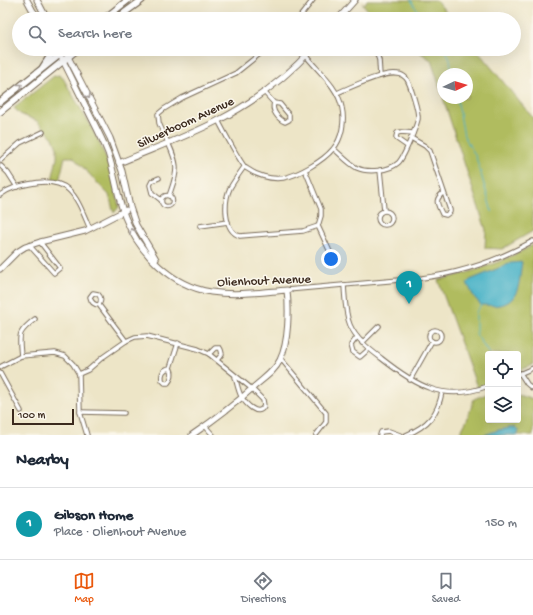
<!DOCTYPE html>
<html lang="en">
<head>
<meta charset="utf-8">
<style>
  :root { --surface:#fff; --page:#f6f6f7; --text:#1f2937; --muted:#747a83; --line:#e0e1e3; --accent:#ea580c }
  body { margin:0; font-family:"Gochi Hand",sans-serif; background:var(--page); color:var(--text) }
  .controls { position:absolute; right:12px; bottom:12px; display:grid; overflow:hidden; border-radius:4px; box-shadow:0 4px 16px #0002 }
  .controls button { width:36px; height:36px; display:grid; place-items:center; padding:0; border:0; border-bottom:1px solid var(--line); background:var(--surface); color:var(--text); font:20px sans-serif }
  .compass { position:absolute; left:437px; top:68px; width:36px; height:36px; border-radius:50%; background:var(--surface); box-shadow:0 4px 16px #0002; rotate:86deg }
  .scale { position:absolute; left:12px; bottom:10px; width:62px; box-sizing:border-box; padding-left:4px; border:2px solid #3b2a1e; border-top:0; font-size:11px; line-height:14px; white-space:nowrap; color:#3b2a1e; -webkit-text-stroke:3px #fbf7ec; paint-order:stroke }
  .you { position:absolute; left:331px; top:259px; width:14px; height:14px; margin:-10px; border:3px solid #fff; border-radius:50%; background:#1a73e8; box-shadow:0 0 0 6px #1a73e833 }
  .badge { display:grid; place-items:center; width:26px; height:26px; border-radius:50%; background:var(--accent); color:#fff; font-size:13px; font-weight:700 }
  .pin { position:absolute; translate:-50% -33px; filter:drop-shadow(0 1px 2px #0008) }
  .pin::after { content:''; position:absolute; top:21px; width:14px; height:12px; background:inherit; clip-path:polygon(0 0,100% 0,50% 100%) }
  .list { margin:0; padding:0; list-style:none }
  h2 { display:flex; justify-content:space-between; align-items:center; height:52px; margin:0; padding:0 16px; font-size:17px }
  h2 small { font-size:13px; font-weight:400; color:var(--muted) }
  .list li { display:grid; grid-template-columns:26px 1fr auto; gap:12px; align-items:center; box-sizing:border-box; height:72px; padding:0 16px; border-top:1px solid var(--line) }
  .list b { display:block; font-size:15px; white-space:nowrap }
  .list p { margin:0; font-size:13px; white-space:nowrap; color:var(--muted) }
  .list em { font-size:13px; font-style:normal; color:var(--muted) }
  .icon { flex:none; width:22px; height:22px; fill:none; stroke:currentColor; stroke-width:2; stroke-linecap:round; stroke-linejoin:round }
  .map { position:relative; flex:none; width:533px; height:435px; overflow:hidden }
  .search { position:absolute; background:var(--surface); box-shadow:0 4px 16px #0002; left:12px; right:12px; top:12px; height:44px; display:flex; align-items:center; gap:10px; box-sizing:border-box; padding:0 14px; border-radius:22px; color:var(--muted); font-size:15px }
  .sheet { height:124px; background:var(--surface) }
  nav { display:flex; justify-content:space-around; align-items:center; box-sizing:border-box; height:56px; border-top:1px solid var(--line); background:var(--surface); font-size:11px; color:var(--muted) }
  nav a { display:grid; justify-items:center; gap:2px }
  nav .on { color:var(--accent) }
  .map>svg:first-child { display:block }
</style>
</head>
<body>
<div class="map">
<svg width="533" height="435" viewBox="0 0 533 435">
  <rect width="100%" height="100%" fill="#fbf7ec"/>
  <filter id="ink" filterUnits="userSpaceOnUse"><feTurbulence type="fractalNoise" baseFrequency=".025" numOctaves="2"/><feDisplacementMap in="SourceGraphic" scale="8" xChannelSelector="R" yChannelSelector="G"/><feConvolveMatrix kernelMatrix="1 2 1 2 8 2 1 2 1" color-interpolation-filters="sRGB"/></filter>
  <filter id="wash" filterUnits="userSpaceOnUse"><feTurbulence type="fractalNoise" baseFrequency=".012" numOctaves="4" result="noise"/><feDisplacementMap in="SourceGraphic" scale="16" xChannelSelector="R" yChannelSelector="G"/><feGaussianBlur stdDeviation="0.9" result="paint"/><feColorMatrix in="noise" values="0 0 0 0 0 0 0 0 0 0 0 0 0 0 0 0 0 1.4 0 .05"/><feComposite in="paint" operator="in"/></filter>
  <g filter="url(#wash)">
    <rect width="100%" height="100%" fill="#ede5c7"/>
    <g fill="#b0bc5e" stroke="#76733e">
      <polygon points="367,0 436,0 452,19 375,19 362,3 365,4"/>
      <polygon points="415,49 476,49 533,118 533,231 502,249 485,248 486,230 443,98 467,98 467,74 443,74 443,97 431,60"/>
      <path d="M59 75 63 78C79 107 97 134 109 165 114 178 116 193 119 207L114 213 109 195 73 157H65L59 181 52 180 57 158V148L53 138 37 121 20 114 14 108 54 76Z"/>
      <path d="M533 245V365L518 371V354H488V384L477 387 438 280C472 273 503 262 533 245Z"/>
      <polygon points="488,393 488,420 518,420 518,394 533,399 533,435 459,435 467,420 474,399"/>
    </g>
    <g fill="#49b2c7" stroke="#426e72">
      <path d="M522 262C519 279 521 301 500 305 494 306 487 305 481 305L474 297 467 283 470 280 511 263Z"/>
      <polygon points="515,427 518,430 518,435 484,435 498,430"/>
    </g>
    <g fill="none" stroke-linecap="round" stroke-linejoin="round">
      <g stroke="#49b2c7" stroke-width="1">
        <polyline points="411,0 422,19"/>
        <polyline points="445,49 450,59 452,74"/>
        <polyline points="457,98 464,136 476,157 492,212"/>
        <polyline points="481,305 476,312 476,334 489,354"/>
      </g>
    </g>
  </g>
  <g filter="url(#ink)">
    <g fill="none" stroke-linecap="round" stroke-linejoin="round">
      <defs>
        <g id="street">
          <polyline points="298,19 313,0"/>
          <polyline points="375,49 379,60 380,76"/>
          <path d="M264 92 274 103 280 104 289 115V120L285 122C278 119 271 110 274 103"/>
          <path d="M218 120C222 128 241 164 246 168 256 175 270 180 283 178 299 175 323 161 333 149 342 139 345 121 342 108 338 87 319 72 306 56"/>
          <path d="M411 138 425 146 430 151 450 210V212L446 215 442 214C437 203 434 200 444 192"/>
          <polyline points="407,146 397,139 396,137 397,133 401,132 413,133"/>
          <path d="M334 149C341 155 349 164 357 168 368 173 389 171 398 163 404 158 416 127 418 119 419 112 410 83 406 78 404 76 401 74 398 74 384 71 351 87 337 93"/>
          <polyline points="1,160 20,143 43,132"/>
          <polyline points="1,166 8,173 17,187"/>
          <path d="M244 167C239 174 234 181 230 188 224 201 223 231 240 236L303 231 318 226 321 216V209L305 170"/>
          <polyline points="380,170 384,210"/>
          <polyline points="159,178 152,181 150,185 152,193 161,200"/>
          <path d="M0 195C9 188 19 186 29 184 70 175 76 196 90 229"/>
          <circle cx="167" cy="201" r="5.5"/>
          <path d="M169 196C172 187 176 178 176 168 176 155 164 136 159 123L158 114 164 109 182 98 236 73 266 49"/>
          <circle cx="385" cy="218" r="7"/>
          <polyline points="200,226 228,222"/>
          <polyline points="318,226 331,254"/>
          <polyline points="29,245 54,273 60,268 40,242"/>
          <path d="M344 285C345 298 345 313 350 325 356 339 369 349 381 358 415 385 443 403 488 386"/>
          <path d="M287 290 422 278C461 273 499 260 533 241"/>
          <path d="M99 305C102 300 101 297 98 294L93 293 90 297C91 302 94 305 99 305L126 341"/>
          <circle cx="435" cy="336" r="6"/>
          <polyline points="357,337 351,345 353,352 360,357 369,349"/>
          <polyline points="362,343 379,326"/>
          <polyline points="209,354 215,348 220,348 221,350 222,354 217,360"/>
          <path d="M21 356C19 334 17 333 35 319"/>
          <polyline points="281,359 326,413 326,422 316,435"/>
          <polyline points="0,367 21,356 55,353 65,356 73,364 79,374 80,412 87,435"/>
          <path d="M170 368C163 369 161 374 162 380L165 383H168C172 379 173 372 170 368L178 343"/>
          <polyline points="0,373 21,411"/>
          <polyline points="520,373 527,384 533,389"/>
          <path d="M79 374 88 370 103 357 126 341 135 337 147 336 198 349 209 354 252 389 263 400 264 406C258 418 245 403 241 396 238 390 237 383 235 377"/>
          <polyline points="519,374 533,368"/>
          <polyline points="410,380 432,341"/>
          <polyline points="80,412 124,413"/>
          <polyline points="205,426 213,435"/>
          <polyline points="380,435 381,432 389,431 400,435"/>
          <path d="M406 435C428 426 438 414 442 392"/>
        </g>
        <g id="secondary">
          <polyline points="27,0 33,11 39,18"/>
          <polyline points="37,0 47,19"/>
          <polyline points="338,19 355,0"/>
          <path d="M57 49C68 70 78 91 88 111 95 125 102 138 108 153 115 174 117 196 125 217 139 253 172 286 211 292 236 296 262 292 287 290 289 309 289 342 280 360 275 371 264 378 255 386 235 404 214 420 192 435"/>
          <polyline points="64,49 110,138 122,171 130,207 136,225 156,259"/>
          <path d="M119 163C152 149 186 137 217 121 252 103 286 78 312 49"/>
          <polyline points="0,269 17,252 25,247 40,242 85,231 126,210"/>
        </g>
        <g id="primary">
          <polyline points="104,19 128,0"/>
          <polyline points="116,19 142,0"/>
          <polyline points="43,67 50,56 51,49"/>
          <polyline points="0,102 67,49"/>
          <polyline points="0,112 78,49"/>
        </g>
      </defs>
      <use href="#street" stroke="#796b59" stroke-width="5.5"/>
      <use href="#secondary" stroke="#796b59" stroke-width="7"/>
      <use href="#primary" stroke="#796b59" stroke-width="8"/>
      <use href="#street" stroke="#fff" stroke-width="3.5"/>
      <use href="#secondary" stroke="#fff" stroke-width="5"/>
      <use href="#primary" stroke="#fff" stroke-width="5.5"/>
    </g>
    <defs><path id="oneway-chevron" d="M-2-3.5L2.5 0L-2 3.5" fill="none" stroke-width="1.6" stroke-linecap="round" stroke-linejoin="round"/></defs>
    <g stroke="#a79f9a">
      <use href="#oneway-chevron" transform="translate(20 86) rotate(-38)"/>
      <use href="#oneway-chevron" transform="translate(88 96) rotate(63)"/>
      <use href="#oneway-chevron" transform="translate(132 231) rotate(-119)"/>
    </g>
  </g>
  <g text-anchor="middle" stroke-width="3" stroke-linejoin="round" paint-order="stroke">
    <g font-size="13" fill="#3b2a1e" stroke="#fbf7ec">
      <text transform="translate(185 121) rotate(-25)" y="5">Silwerboom Avenue</text>
      <text transform="translate(264 279) rotate(-2)" y="5">Olienhout Avenue</text>
    </g>
  </g>
</svg>
<div class="controls">
<button><svg class="icon" aria-label="locate" viewBox="0 0 24 24"><circle cx="12" cy="12" r="6"/><path d="M12 2v4M12 18v4M2 12h4M18 12h4"/></svg></button>
<button><svg class="icon" aria-label="layers" viewBox="0 0 24 24"><path d="M12 4l9 5-9 5-9-5zM3 14l9 5 9-5"/></svg></button>
</div>
<svg class="compass" viewBox="-18 -18 36 36"><path d="M0-13l5 13h-10z" fill="#e53935"/><path d="M0 13l5-13h-10z" fill="#747a83"/></svg>
<div class="scale">100 m</div>
<div class="you"></div>
<div class="pin badge" style="left:409px;top:304px;background:#0f9aa8">1</div>
<div class="search"><svg class="icon" aria-label="search" viewBox="0 0 24 24"><circle cx="10" cy="10" r="6"/><path d="M15 15l6 6"/></svg>Search here</div>
</div>
<section class="sheet">
<h2>Nearby<small></small></h2>
<ul class="list">
<li><span class="badge" style="background:#0f9aa8">1</span><div><b>Gibson Home</b><p>Place · Olienhout Avenue</p></div><em>150 m</em></li>
</ul>
</section>
<nav>
<a class="on"><svg class="icon" aria-label="map" viewBox="0 0 24 24"><path d="M3 6l6-2 6 2 6-2v14l-6 2-6-2-6 2zM9 4v14M15 6v14"/></svg>Map</a>
<a><svg class="icon" aria-label="directions" viewBox="0 0 24 24"><path d="M12 3l9 9-9 9-9-9zM9 14v-3h6M13 9l2 2-2 2"/></svg>Directions</a>
<a><svg class="icon" aria-label="saved" viewBox="0 0 24 24"><path d="M7 4h10v16l-5-4-5 4z"/></svg>Saved</a>
</nav>
</body>
</html>
